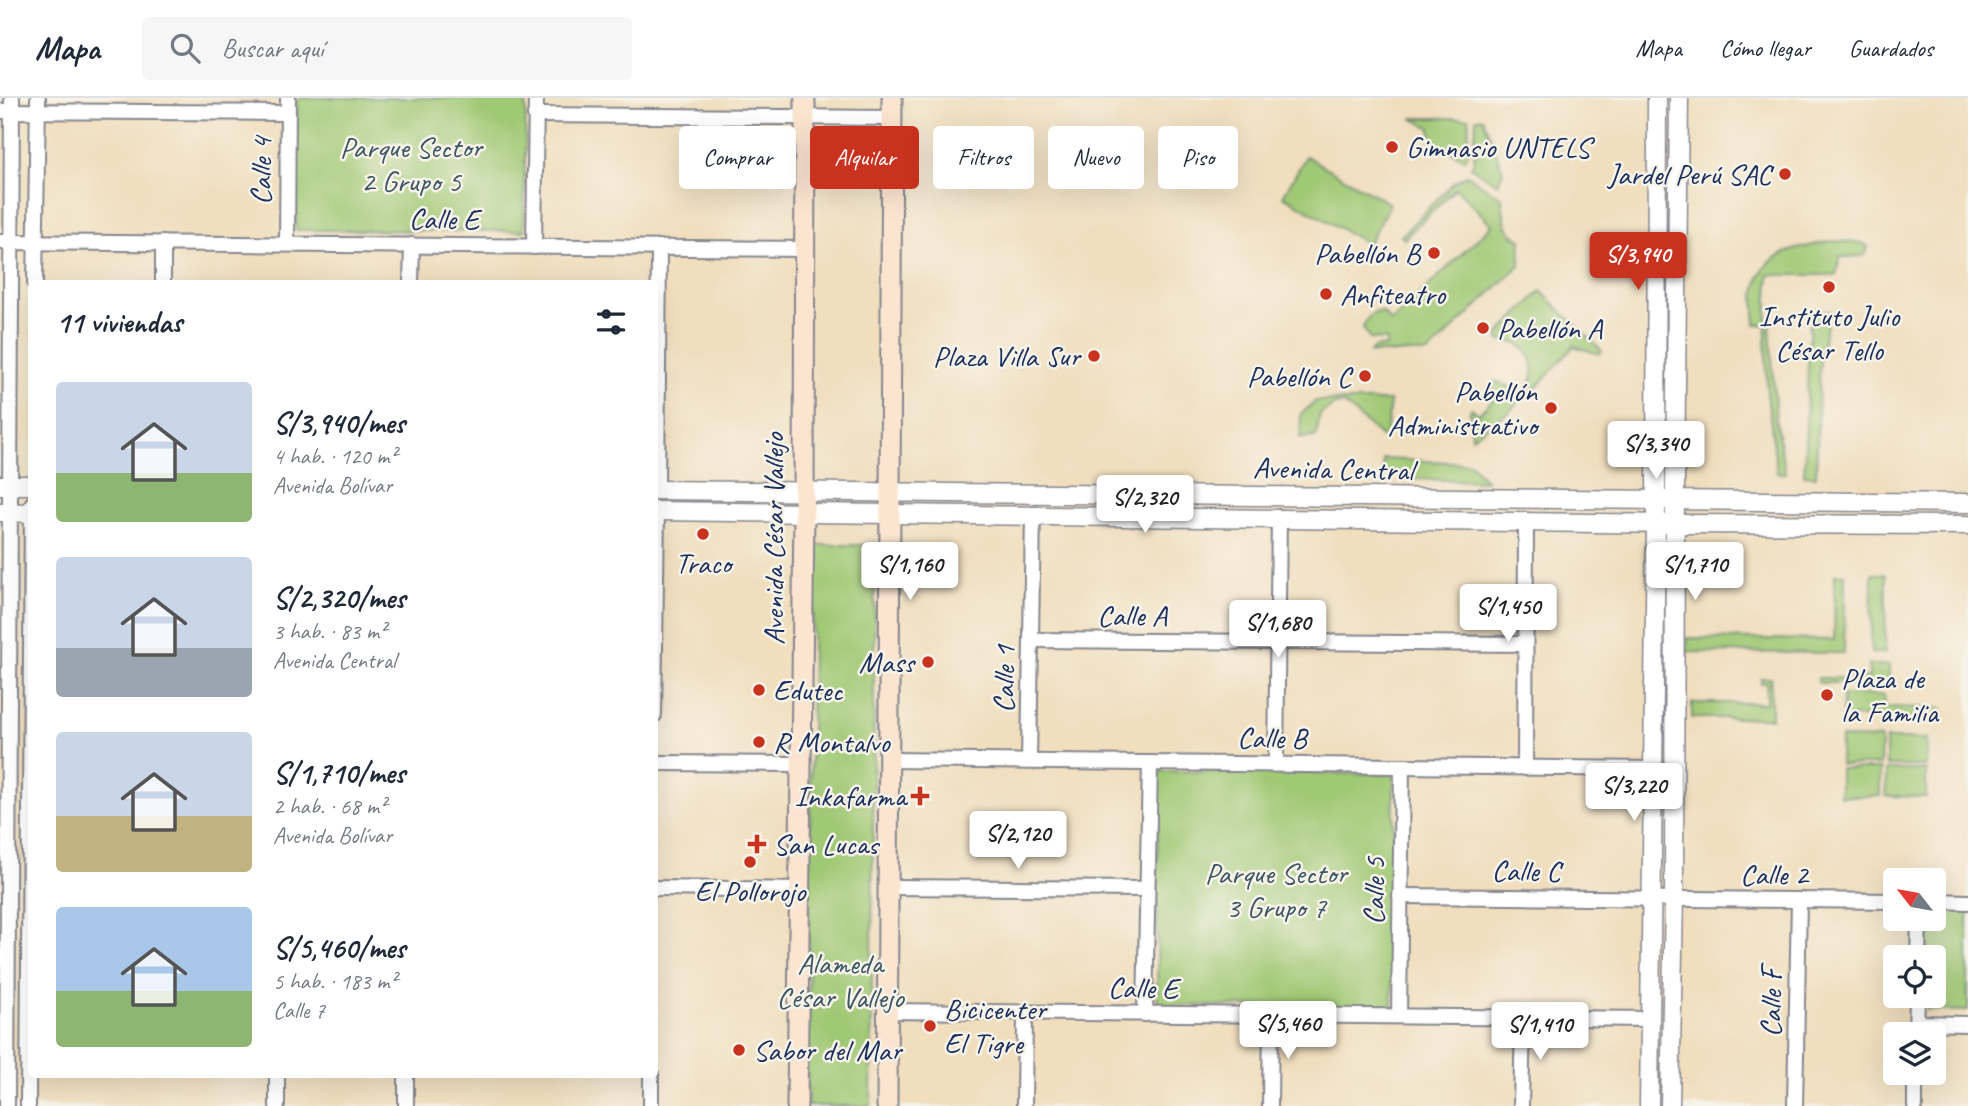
<!DOCTYPE html>
<html lang="es">
<meta charset="utf-8">
<style>
:root{--surface:#fff;--page:#f6f6f7;--text:#1f2937;--muted:#747a83;--line:#e0e1e3;--accent:#c8321e}
body{margin:0;font-family:Caveat,sans-serif;background:var(--page);color:var(--text);height:100vh;display:flex;flex-direction:column;font-size:26px;white-space:nowrap}
*{box-sizing:border-box;margin:0}
p{font-size:23px;color:var(--muted)}
.icon{flex:none;width:38px;height:38px;fill:none;stroke:currentColor;stroke-width:2;stroke-linecap:round;stroke-linejoin:round}
.map{position:relative;flex:1;overflow:hidden}
.drawer{position:absolute;left:28px;top:182px;width:630px;height:798px;display:flex;flex-direction:column;background:var(--surface);border-radius:7px;box-shadow:0 7px 28px #0002}
.drawer>*{flex:none}
.top-card{position:absolute;left:679px;top:28px;width:665px;height:63px;display:flex;gap:14px}
.needle{width:46px;rotate:301deg}
.controls{position:absolute;left:1883px;top:770px;display:grid;gap:14px}
.controls a{display:grid;place-items:center;width:63px;height:63px;border-radius:7px;background:var(--surface);box-shadow:0 7px 28px #0002;font-size:35px}
.price{position:absolute;translate:-50% -60px;padding:0 16px;border-radius:7px;background:#fff;color:#222;font-size:23px;line-height:46px;filter:drop-shadow(0 2px 4px #0008)}
.price::after{content:'';position:absolute;left:50%;top:42px;width:21px;height:16px;margin-left:-10px;background:inherit;clip-path:polygon(0 0,100% 0,50% 100%)}
.price.on{background:var(--accent);color:#fff}
ul{padding:0;list-style:none}
li{display:flex;align-items:center;gap:21px;height:175px;padding:0 28px}
li span{display:grid;place-items:center;flex:none;width:196px;height:140px;border-radius:7px;color:#555}
li>.icon{margin-inline-start:auto}
span .icon{width:84px;height:84px;fill:#fffc;stroke-width:1}
li b{font-size:30px}
h2{display:flex;justify-content:space-between;align-items:center;height:84px;padding:0 28px;font-size:30px}
.tag{padding:0 24px;border-radius:7px;background:var(--surface);box-shadow:0 7px 28px #0002;font-size:24px;line-height:63px}
.tag.on{background:var(--accent);color:#fff}
header{display:flex;align-items:center;gap:42px;box-sizing:border-box;height:98px;padding:0 35px;background:var(--surface);border-bottom:2px solid var(--line)}
header strong{font-size:33px}
nav{display:flex;gap:38px;margin-inline-start:auto;font-size:24px}
.search{width:490px;height:63px;background:var(--page);display:flex;align-items:center;gap:18px;box-sizing:border-box;padding:0 24px;border-radius:7px;color:var(--muted);font-size:26px}
.map>svg:first-child{display:block}
</style>
<header>
<strong>Mapa</strong>
<div class="search"><svg class="icon" aria-label="search" viewBox="0 0 24 24"><circle cx="10" cy="10" r="6"/><path d="M15 15l6 6"/></svg>Buscar aquí</div>
<nav><a>Mapa</a><a>Cómo llegar</a><a>Guardados</a></nav>
</header>
<div class="map">
<svg width="1968" height="1008" viewBox="0 0 1968 1008">
<rect width="100%" height="100%" fill="#f7f3e8"/>
<filter id="ink" filterUnits="userSpaceOnUse"><feTurbulence type="fractalNoise" baseFrequency=".0143" numOctaves="2"/><feDisplacementMap in="SourceGraphic" scale="14" xChannelSelector="R" yChannelSelector="G"/><feConvolveMatrix kernelMatrix="1 2 1 2 8 2 1 2 1" color-interpolation-filters="sRGB"/></filter>
<filter id="wash" filterUnits="userSpaceOnUse"><feTurbulence type="fractalNoise" baseFrequency=".00686" numOctaves="4" result="noise"/><feDisplacementMap in="SourceGraphic" scale="28" xChannelSelector="R" yChannelSelector="G"/><feGaussianBlur stdDeviation="1.57" result="paint"/><feColorMatrix in="noise" values="0 0 0 0 0 0 0 0 0 0 0 0 0 0 0 0 0 1.4 0 .05"/><feComposite in="paint" operator="in"/></filter>
<g filter="url(#wash)">
<rect width="100%" height="100%" fill="#f0debd"/>
<g fill="#a0c975" stroke="#5e7c6a" stroke-width="2">
<polygon points="297,0 526,0 524,133 296,132"/>
<polygon points="1412,20 1469,20 1468,54 1465,61 1431,43 1431,30"/>
<polygon points="1476,20 1483,20 1503,73 1498,86 1471,69 1474,63"/>
<polygon points="1306,58 1390,106 1368,146 1283,98"/>
<path d="M1467 77 1502 100C1504 116 1503 135 1521 141L1520 167 1428 255H1370L1374 250 1386 248 1387 242 1370 241 1363 230C1366 221 1372 213 1382 214L1391 224 1492 127 1456 90 1404 141 1401 138 1454 84Z"/>
<path d="M1832 143 1862 145 1868 148 1866 156 1863 158 1840 159 1836 177H1769L1767 226H1770L1776 325 1785 375H1777L1767 295 1766 227 1756 226C1748 160 1777 154 1832 143Z"/>
<path d="M1541 193 1602 253 1598 256 1574 248 1534 292 1530 286C1541 265 1524 240 1500 243L1498 237Z"/>
<polygon points="1810,211 1830,213 1820,258 1816,378 1804,377"/>
<polygon points="1495,284 1511,289 1518,304 1510,313 1472,339 1470,313 1472,310 1478,316 1498,297 1490,288"/>
<polygon points="1316,303 1390,303 1386,340 1383,340 1344,306 1335,307 1320,316 1316,339 1300,340 1301,316"/>
<polygon points="1383,361 1471,365 1486,383 1411,381 1394,373 1383,373"/>
<polygon points="813,447 875,447 871,1008 807,1008"/>
<polygon points="1835,476 1845,476 1844,555 1687,554 1687,540 1834,542"/>
<polygon points="1872,476 1886,476 1885,555 1871,555"/>
<polygon points="1869,567 1889,567 1889,585 1818,585 1818,580 1869,580"/>
<polygon points="1761,580 1771,580 1771,620 1692,620 1692,605 1766,605 1767,585 1761,585"/>
<polygon points="1843,597 1884,597 1885,609 1942,610 1942,620 1842,619"/>
<polygon points="1841,640 1881,641 1880,667 1840,667"/>
<polygon points="1886,641 1927,641 1926,668 1886,668"/>
<rect x="1840" y="671" width="40" height="27"/>
<polygon points="1886,672 1926,672 1926,699 1886,698"/>
<polygon points="1158,673 1394,676 1392,911 1157,907"/>
<polygon points="1934,810 1968,811 1968,913 1926,912 1926,898 1934,898 1934,859 1927,859 1928,821 1934,821"/>
</g>
</g>
<g filter="url(#ink)">
<g fill="none" stroke-linecap="round" stroke-linejoin="round">
<g stroke="#86868e" stroke-width="18">
<g id="minor">
<polyline points="0,13 288,15"/>
<polyline points="535,17 892,20"/>
<polyline points="0,144 803,151"/>
<polyline points="163,145 163,186"/>
<polyline points="287,146 288,0"/>
<polyline points="534,149 536,0"/>
<polyline points="35,186 38,0"/>
<polyline points="411,186 412,147"/>
<polyline points="657,392 659,149"/>
<polyline points="1031,542 1525,546"/>
<polyline points="654,617 657,413"/>
<polyline points="889,662 1653,671"/>
<polyline points="1029,663 1033,416"/>
<polyline points="654,665 801,666"/>
<polyline points="1276,666 1279,419"/>
<polyline points="1525,670 1526,422"/>
<polyline points="888,789 1147,791"/>
<polyline points="654,790 800,792"/>
<polyline points="1400,798 1895,803"/>
<polyline points="1934,803 1968,804"/>
<polyline points="1918,859 1919,821"/>
<polyline points="887,913 1650,921"/>
<polyline points="1145,916 1150,665"/>
<polyline points="1399,918 1402,668"/>
<polyline points="1916,925 1968,926"/>
<polyline points="1916,936 1917,898"/>
<polyline points="7,1008 12,0"/>
<polyline points="28,1008 32,406"/>
<polyline points="277,1008 277,976"/>
<polyline points="406,1008 406,976"/>
<polyline points="651,1008 651,976"/>
<polyline points="1024,1008 1025,915"/>
<polyline points="1270,1008 1271,917"/>
<polyline points="1521,1008 1523,920"/>
<polyline points="1795,1008 1799,802"/>
<polyline points="1915,1008 1915,975"/>
</g>
</g>
<g stroke="#86868e" stroke-width="21">
<g id="tertiary">
<polyline points="0,387 32,387"/>
<polyline points="654,392 1968,405"/>
<polyline points="654,413 1676,426 1968,427"/>
<polyline points="0,414 32,415"/>
<polyline points="1649,1008 1656,425 1657,0"/>
<polyline points="1670,1008 1674,801 1675,387 1679,0"/>
</g>
</g>
<g stroke="#86868e" stroke-width="23">
<g id="secondary">
<polyline points="797,1008 804,414 805,0"/>
<polyline points="887,1008 892,0"/>
</g>
</g>
<use href="#minor" stroke="#fff" stroke-width="14"/>
<use href="#tertiary" stroke="#fff" stroke-width="18"/>
<use href="#secondary" stroke="#fce5d0" stroke-width="19"/>
</g>
</g>
<g fill="#c8321e" stroke="#f7f3e8" stroke-width="2.5">
<circle cx="1392" cy="49" r="7"/>
<circle cx="1785" cy="76" r="7"/>
<circle cx="1434" cy="155" r="7"/>
<circle cx="1829" cy="189" r="7"/>
<circle cx="1326" cy="196" r="7"/>
<circle cx="1483" cy="230" r="7"/>
<circle cx="1094" cy="258" r="7"/>
<circle cx="1365" cy="278" r="7"/>
<circle cx="1551" cy="310" r="7"/>
<circle cx="703" cy="436" r="7"/>
<circle cx="928" cy="564" r="7"/>
<circle cx="759" cy="592" r="7"/>
<circle cx="1827" cy="597" r="7"/>
<circle cx="759" cy="644" r="7"/>
<path d="M916.5 687.5h7v7h7v7h-7v7h-7v-7h-7v-7h7z"/>
<path d="M753.5 735.5h7v7h7v7h-7v7h-7v-7h-7v-7h7z"/>
<circle cx="750" cy="764" r="7"/>
<circle cx="930" cy="928" r="7"/>
<circle cx="739" cy="952" r="7"/>
</g>
<g text-anchor="middle" dominant-baseline="central" stroke-width="5" stroke-linejoin="round" paint-order="stroke">
<g font-size="30" fill="#3c5664" stroke="#f7f3e8">
<text x="411" y="49">Parque Sector<tspan x="411" dy="34">2 Grupo 5</tspan></text>
<text x="1276" y="775">Parque Sector<tspan x="1276" dy="34">3 Grupo 7</tspan></text>
<text x="840" y="865">Alameda<tspan x="840" dy="34">César Vallejo</tspan></text>
</g>
<g font-size="30" fill="#1b2f5e" stroke="#f7f3e8" text-anchor="start">
<text x="1406" y="49">Gimnasio UNTELS</text>
<text x="1771" y="76" text-anchor="end">Jardel Perú SAC</text>
<text x="1420" y="155" text-anchor="end">Pabellón B</text>
<text x="1340" y="196">Anfiteatro</text>
<text x="1829" y="218" text-anchor="middle">Instituto Julio<tspan x="1829" dy="34">César Tello</tspan></text>
<text x="1497" y="230">Pabellón A</text>
<text x="1080" y="258" text-anchor="end">Plaza Villa Sur</text>
<text x="1351" y="278" text-anchor="end">Pabellón C</text>
<text x="1537" y="293" text-anchor="end">Pabellón<tspan x="1537" dy="34">Administrativo</tspan></text>
<text x="703" y="465" text-anchor="middle">Traco</text>
<text x="914" y="564" text-anchor="end">Mass</text>
<text x="1841" y="580">Plaza de<tspan x="1841" dy="34">la Familia</tspan></text>
<text x="773" y="592">Edutec</text>
<text x="773" y="644">R Montalvo</text>
<text x="906" y="698" text-anchor="end">Inkafarma</text>
<text x="773" y="746">San Lucas</text>
<text x="750" y="793" text-anchor="middle">El Pollorojo</text>
<text x="944" y="911">Bicicenter<tspan x="944" dy="34">El Tigre</tspan></text>
<text x="753" y="952">Sabor del Mar</text>
</g>
<g font-size="30" fill="#1b2f5e" stroke="#f7f3e8">
<text transform="translate(261 73) rotate(-89)">Calle 4</text>
<text transform="translate(444 121) rotate(1)">Calle E</text>
<text transform="translate(1333 371) rotate(1)">Avenida Central</text>
<text transform="translate(773 441) rotate(-90)">Avenida César Vallejo</text>
<text x="1132" y="517">Calle A</text>
<text transform="translate(1004 581) rotate(-89)">Calle 1</text>
<text transform="translate(1272 640) rotate(1)">Calle B</text>
<text transform="translate(1526 773) rotate(1)">Calle C</text>
<text x="1774" y="776">Calle 2</text>
<text transform="translate(1374 793) rotate(-89)">Calle 5</text>
<text transform="translate(1143 890) rotate(1)">Calle E</text>
<text transform="translate(1771 905) rotate(-89)">Calle F</text>
</g>
</g>
</svg>
<div class="controls">
<a><svg class="needle" viewBox="-14 -14 28 28"><path d="M0-13l5 13h-10z" fill="#e53935"/><path d="M0 13l5-13h-10z" fill="#747a83"/></svg></a>
<a><svg class="icon" aria-label="locate" viewBox="0 0 24 24"><circle cx="12" cy="12" r="6"/><path d="M12 2v4M12 18v4M2 12h4M18 12h4"/></svg></a>
<a><svg class="icon" aria-label="layers" viewBox="0 0 24 24"><path d="M12 4l9 5-9 5-9-5zM3 14l9 5 9-5"/></svg></a>
</div>
<b class="price on" style="left:1638px;top:194px">S/3,940</b>
<b class="price" style="left:1656px;top:383px">S/3,340</b>
<b class="price" style="left:1145px;top:437px">S/2,320</b>
<b class="price" style="left:910px;top:504px">S/1,160</b>
<b class="price" style="left:1695px;top:504px">S/1,710</b>
<b class="price" style="left:1508px;top:546px">S/1,450</b>
<b class="price" style="left:1278px;top:562px">S/1,680</b>
<b class="price" style="left:1634px;top:725px">S/3,220</b>
<b class="price" style="left:1018px;top:773px">S/2,120</b>
<b class="price" style="left:1288px;top:963px">S/5,460</b>
<b class="price" style="left:1540px;top:964px">S/1,410</b>
<div class="top-card">
<a class="tag">Comprar</a>
<a class="tag on">Alquilar</a>
<a class="tag">Filtros</a>
<a class="tag">Nuevo</a>
<a class="tag">Piso</a>
</div>
<section class="drawer">
<h2>11 viviendas<svg class="icon" aria-label="filters" viewBox="0 0 24 24"><path d="M4 7h16M4 17h16"/><circle cx="9" cy="7" r="2"/><circle cx="15" cy="17" r="2"/></svg></h2>
<ul>
<li><span style="background:linear-gradient(#c9d6e8 65%,#8fb573 0)"><svg class="icon" aria-label="home" viewBox="0 0 24 24"><path d="M3 11l9-7 9 7M6 9v11h12V9"/></svg></span><div><b>S/3,940/mes</b><p>4 hab. · 120 m²</p><p>Avenida Bolívar</p></div></li>
<li><span style="background:linear-gradient(#c9d6e8 65%,#9aa5b1 0)"><svg class="icon" aria-label="home" viewBox="0 0 24 24"><path d="M3 11l9-7 9 7M6 9v11h12V9"/></svg></span><div><b>S/2,320/mes</b><p>3 hab. · 83 m²</p><p>Avenida Central</p></div></li>
<li><span style="background:linear-gradient(#c9d6e8 60%,#c2b280 0)"><svg class="icon" aria-label="home" viewBox="0 0 24 24"><path d="M3 11l9-7 9 7M6 9v11h12V9"/></svg></span><div><b>S/1,710/mes</b><p>2 hab. · 68 m²</p><p>Avenida Bolívar</p></div></li>
<li><span style="background:linear-gradient(#a9c7e8 60%,#8fb573 0)"><svg class="icon" aria-label="home" viewBox="0 0 24 24"><path d="M3 11l9-7 9 7M6 9v11h12V9"/></svg></span><div><b>S/5,460/mes</b><p>5 hab. · 183 m²</p><p>Calle 7</p></div></li>
</ul>
</section>
</div>
